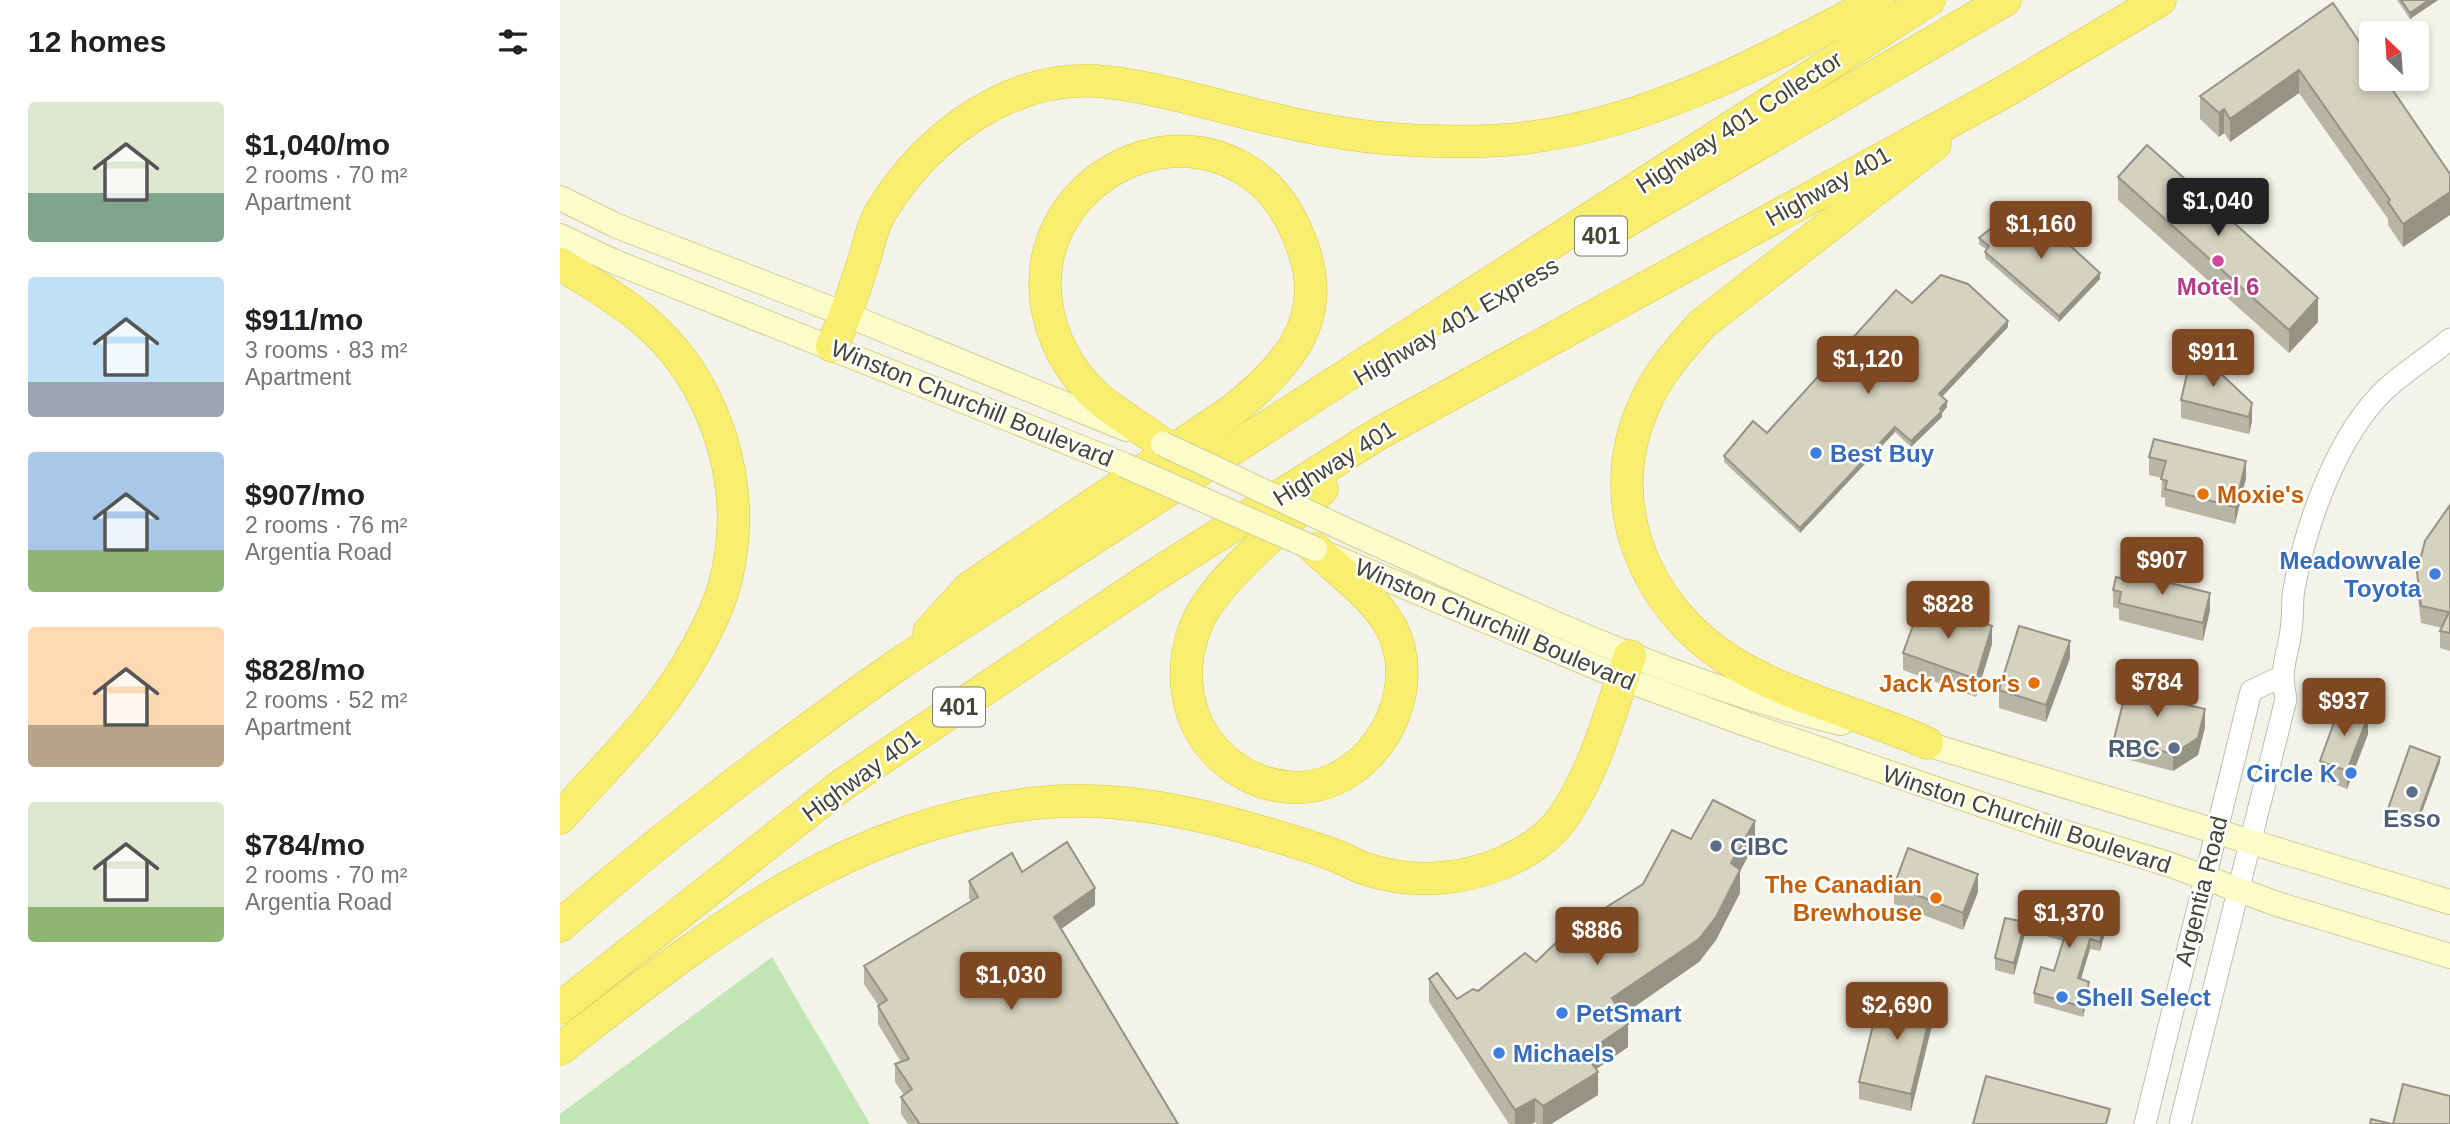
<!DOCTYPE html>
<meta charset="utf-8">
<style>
:root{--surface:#fff;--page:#f6f6f6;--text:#202124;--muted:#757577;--accent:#7e4823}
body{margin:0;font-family:Helvetica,sans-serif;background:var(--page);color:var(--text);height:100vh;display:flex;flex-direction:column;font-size:26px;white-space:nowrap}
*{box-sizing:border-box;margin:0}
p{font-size:23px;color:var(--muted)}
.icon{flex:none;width:38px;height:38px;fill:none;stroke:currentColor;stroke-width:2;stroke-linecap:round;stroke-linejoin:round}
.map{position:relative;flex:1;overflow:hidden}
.sheet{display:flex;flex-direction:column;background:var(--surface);width:560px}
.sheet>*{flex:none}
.needle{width:46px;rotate:335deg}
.buttons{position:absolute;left:1799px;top:21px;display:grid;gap:14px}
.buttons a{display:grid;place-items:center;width:70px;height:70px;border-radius:7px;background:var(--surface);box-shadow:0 4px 10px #0003;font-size:35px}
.price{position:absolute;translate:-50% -60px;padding:0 16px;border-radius:7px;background:var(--accent);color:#fff;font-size:23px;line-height:46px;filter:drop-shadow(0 2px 4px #0008)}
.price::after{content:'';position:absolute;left:50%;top:42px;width:21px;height:16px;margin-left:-10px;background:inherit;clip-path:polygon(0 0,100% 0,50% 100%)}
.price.on{background:#222;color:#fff}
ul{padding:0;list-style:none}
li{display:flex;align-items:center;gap:21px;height:175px;padding:0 28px}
li span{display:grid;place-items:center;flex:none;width:196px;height:140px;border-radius:7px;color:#555}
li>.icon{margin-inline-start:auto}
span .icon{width:84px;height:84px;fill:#fffc;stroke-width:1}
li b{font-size:30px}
h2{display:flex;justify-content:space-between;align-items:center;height:84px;padding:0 28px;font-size:30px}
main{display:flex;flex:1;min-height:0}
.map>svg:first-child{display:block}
</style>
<main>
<section class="sheet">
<h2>12 homes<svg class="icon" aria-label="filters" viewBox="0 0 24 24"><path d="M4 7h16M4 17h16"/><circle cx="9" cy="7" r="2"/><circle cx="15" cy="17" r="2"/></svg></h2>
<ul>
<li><span style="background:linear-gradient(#dfe7d0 65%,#7fa58c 0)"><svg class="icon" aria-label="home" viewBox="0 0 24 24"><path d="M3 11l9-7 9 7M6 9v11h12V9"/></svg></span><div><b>$1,040/mo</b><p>2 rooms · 70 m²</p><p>Apartment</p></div></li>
<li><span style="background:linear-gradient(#bfe0f5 75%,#9aa5b1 0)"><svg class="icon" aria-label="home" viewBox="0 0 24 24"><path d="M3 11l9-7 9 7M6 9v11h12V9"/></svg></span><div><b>$911/mo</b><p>3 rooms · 83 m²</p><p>Apartment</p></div></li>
<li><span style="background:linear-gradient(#a9c7e8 70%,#8fb573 0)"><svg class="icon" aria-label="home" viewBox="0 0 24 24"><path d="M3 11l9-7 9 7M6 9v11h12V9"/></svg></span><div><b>$907/mo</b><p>2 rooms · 76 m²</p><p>Argentia Road</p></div></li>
<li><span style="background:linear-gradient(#ffd9b3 70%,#b9a48a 0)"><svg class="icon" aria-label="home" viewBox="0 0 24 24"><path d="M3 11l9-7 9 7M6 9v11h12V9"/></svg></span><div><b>$828/mo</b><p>2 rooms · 52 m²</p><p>Apartment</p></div></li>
<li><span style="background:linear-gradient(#dfe7d0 75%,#8fb573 0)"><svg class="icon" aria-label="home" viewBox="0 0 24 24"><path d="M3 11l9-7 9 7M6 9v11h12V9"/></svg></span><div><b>$784/mo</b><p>2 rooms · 70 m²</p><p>Argentia Road</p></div></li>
</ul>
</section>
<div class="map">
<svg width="1890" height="1124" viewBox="0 0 1890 1124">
<rect width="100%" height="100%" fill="#f4f3e9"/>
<polygon fill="#c2e6b3" points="212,957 310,1124 0,1124 0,1114"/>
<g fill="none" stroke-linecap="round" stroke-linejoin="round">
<g stroke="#bfbdac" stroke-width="23">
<g id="tertiary">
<polyline points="1585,1124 1691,691 1720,677"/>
<path d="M1620 1124 1726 699C1718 665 1730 653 1732 621 1733 610 1732 599 1734 589 1746 524 1777 434 1827 388 1847 370 1870 356 1890 339"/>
</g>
</g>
<g stroke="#cfcf98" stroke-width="26">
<g id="secondary">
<polyline points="0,198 57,226 287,315 566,429"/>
<polyline points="0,236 55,262 564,465"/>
<path d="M790 532C950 603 1109 682 1281 723"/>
<polyline points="772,556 1062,678 1183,723 1493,829 1608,864 1717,904 1890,956"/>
<polyline points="1350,739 1890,902"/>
</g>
</g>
<g stroke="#d8c73f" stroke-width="33">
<g id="motorway">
<polyline points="1043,235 1445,0"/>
<path d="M0 264C27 280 55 297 80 317 155 378 188 482 167 575 160 607 143 639 126 667 93 722 42 770 0 818"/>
<path d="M272 346C285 318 295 289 304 260 309 245 312 227 320 213 367 136 452 71 547 82 606 89 663 108 721 121 771 133 822 140 873 141 905 142 940 142 972 137 1095 121 1211 57 1319 0"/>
<path d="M755 549C781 573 816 598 832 629 859 683 828 756 773 780 719 803 654 770 634 717 622 684 624 647 641 615 664 573 726 524 762 489"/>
<path d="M369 632 409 588 673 410C723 370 767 324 745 254 735 222 718 191 689 172 602 114 483 185 485 286 486 323 501 360 527 387 547 409 579 426 603 444"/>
<path d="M1367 743C1303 714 1232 699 1172 662 1083 607 1039 499 1086 401 1099 372 1121 348 1142 324L1375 144"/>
<path d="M0 926C108 831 223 746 340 663L1369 0"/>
<polyline points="0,1008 282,785 592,577 818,434 1444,92 1600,0"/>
<path d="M0 1049C149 934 283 824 477 803 543 796 609 807 673 824 706 833 739 842 771 854 783 858 794 865 806 869 851 884 901 881 944 862 967 852 990 837 1004 816 1036 769 1051 709 1070 656"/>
</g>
</g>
<use href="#tertiary" stroke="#fff" stroke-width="21"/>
<use href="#secondary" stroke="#fcfcca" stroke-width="24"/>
<use href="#motorway" stroke="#f8ee70" stroke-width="32"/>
<g stroke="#cfcf98" stroke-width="26" stroke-linecap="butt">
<g id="secondary-bridge">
<polyline points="603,444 790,532"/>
<polyline points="564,465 755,549"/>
</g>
</g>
<use href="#secondary-bridge" stroke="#fcfcca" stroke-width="24"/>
</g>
<g fill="#b7b5a4">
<polygon points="1837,0 1878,0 1850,19"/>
<polygon points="1773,3 1890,174 1843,247 1828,225 1828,219 1739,93 1670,142 1664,133 1659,137 1640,119 1640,96"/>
<polygon points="1558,177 1758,322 1729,353 1558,200"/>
<polygon points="1442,234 1540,279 1499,322 1425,258 1425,252 1427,250 1419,244 1419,238"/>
<polygon points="1352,303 1448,327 1382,397 1387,407 1382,413 1382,417 1351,447 1335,432 1240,533 1164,462 1164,456 1207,433"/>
<polygon points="1640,354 1692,421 1689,434 1621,418 1621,400"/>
<polygon points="1589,457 1686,478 1675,524 1605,506 1605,498 1601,497 1602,478 1589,475"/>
<polygon points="1890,505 1890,651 1880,648 1880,631 1882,628 1861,623 1857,590 1857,572"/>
<polygon points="1553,590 1650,610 1643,641 1559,620 1559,609 1553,607"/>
<polygon points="1432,644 1416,697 1343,670 1343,653"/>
<polygon points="1510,658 1486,722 1439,708 1439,690"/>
<polygon points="1592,689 1590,696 1645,727 1638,755 1613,771 1554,756 1554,739 1571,692"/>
<polygon points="1808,734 1787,789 1760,779 1760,761"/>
<polygon points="1880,762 1857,826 1828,815 1828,809"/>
<polygon points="1131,839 1195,844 1180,871 1180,893 1156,940 1139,962 1063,1015 1068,1047 1036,1069 1038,1095 991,1124 977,1124 975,1122 972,1124 949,1124 869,1002 869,979 897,999 918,991 976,962 1083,884"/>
<polygon points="462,872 535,905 501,929 618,1124 348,1124 341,1114 341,1097 344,1095 335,1082 335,1064 341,1062 318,1024 318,1006 319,1006 304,984 304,966 411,901 409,898 409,881"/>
<polygon points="1334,886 1418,892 1403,930 1334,904"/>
<polygon points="1479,924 1547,925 1540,951 1530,949 1521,979 1529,991 1523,1017 1474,1003 1474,993 1494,971 1503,941 1479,934"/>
<polygon points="1465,934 1454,975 1435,970 1435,958"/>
<polygon points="1354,1005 1376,1009 1351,1111 1299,1099 1299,1082"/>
</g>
<g fill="#959386">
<polygon points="1869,0 1878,0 1850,19 1850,13"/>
<polygon points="1739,70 1739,93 1670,142 1670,119"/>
<polygon points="1664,109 1664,133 1659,137 1659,113"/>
<polygon points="1890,192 1890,215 1843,247 1843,224"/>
<polygon points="1540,273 1540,279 1499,322 1499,316"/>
<polygon points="1758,298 1758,322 1729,353 1729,330"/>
<polygon points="1448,321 1448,327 1379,400 1379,394"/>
<polygon points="1387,401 1387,407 1382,413 1382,417 1351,447 1351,441"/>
<polygon points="1692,403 1692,421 1689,434 1689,417"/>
<polygon points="1335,427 1335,432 1240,533 1240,528"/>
<polygon points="1686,461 1686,478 1675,524 1675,507"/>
<polygon points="1650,593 1650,610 1643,641 1643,623"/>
<polygon points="1432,626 1432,644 1416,697 1416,679"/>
<polygon points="1510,641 1510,658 1486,722 1486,705"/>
<polygon points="1592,672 1592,689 1586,713 1586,695"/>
<polygon points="1645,709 1645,727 1638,755 1613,771 1613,754"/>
<polygon points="1808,716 1808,734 1787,789 1787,771"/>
<polygon points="1880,757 1880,762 1857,826 1857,820"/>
<polygon points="1195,821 1195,844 1180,871 1180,893 1156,940 1139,962 1052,1022 1052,998 1171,863"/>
<polygon points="1418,874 1418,892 1403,930 1403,913"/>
<polygon points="535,888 535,905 494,934 494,917"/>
<polygon points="1547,915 1547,925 1540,951 1540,942"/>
<polygon points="1465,922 1465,934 1454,975 1454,963"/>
<polygon points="1530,939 1530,949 1518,988 1518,978"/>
<polygon points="1529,982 1529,991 1523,1017 1523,1007"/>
<polygon points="1376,991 1376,1009 1351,1111 1351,1094"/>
<polygon points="1068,1024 1068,1047 1025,1077 1025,1054"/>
<polygon points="1038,1072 1038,1095 991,1124 983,1124 983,1106"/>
<polygon points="975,1099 975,1122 972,1124 955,1124 955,1110"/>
</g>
<g fill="#d5d2bf" stroke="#959386" stroke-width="2">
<polygon points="1841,0 1869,0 1850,13"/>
<polygon points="1773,3 1811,59 1811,79 1825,79 1890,174 1890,192 1843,224 1828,202 1830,200 1739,70 1670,119 1664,109 1659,113 1640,96"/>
<polygon points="1587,145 1758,298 1729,330 1558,177"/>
<polygon points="1468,207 1540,273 1499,316 1425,252 1429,246 1419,238 1436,224 1442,234"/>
<polygon points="1381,275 1408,284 1448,321 1379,394 1387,401 1380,409 1382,411 1351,441 1335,427 1240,528 1164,456 1193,421 1207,433 1336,290 1352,303"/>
<polygon points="1632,352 1640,354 1692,403 1689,417 1621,400"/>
<polygon points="1594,439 1686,461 1675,507 1605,489 1607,481 1601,479 1606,461 1589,457"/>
<polygon points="1890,505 1890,633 1880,631 1889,612 1861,606 1857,572 1865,541"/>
<polygon points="1566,572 1650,593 1643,623 1559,603 1561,592 1553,590 1556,577 1564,579"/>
<polygon points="1361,604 1432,626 1416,679 1343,653"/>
<polygon points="1459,626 1510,641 1486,705 1439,690"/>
<polygon points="1577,669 1592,672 1586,695 1645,709 1638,738 1613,754 1554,739 1566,691 1571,692"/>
<polygon points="1780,706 1808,716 1787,771 1760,761"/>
<polygon points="1850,746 1880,757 1857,820 1828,809"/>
<polygon points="1153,800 1195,821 1171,863 1180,870 1156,917 1139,939 1052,998 1068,1024 1025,1054 1038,1072 983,1106 975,1099 955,1110 869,979 877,973 897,999 913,989 918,991 965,953 976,962 1007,932 1083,884 1112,830 1131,839"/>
<polygon points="507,842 535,888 494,917 618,1124 360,1124 341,1097 352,1089 335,1064 349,1059 318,1006 327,1000 304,966 418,897 409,881 452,853 462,872"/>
<polygon points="1348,848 1418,874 1403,913 1334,886"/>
<polygon points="1487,897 1547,915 1540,942 1530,939 1518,978 1529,982 1523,1007 1474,993 1481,967 1494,971 1506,932 1479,924"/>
<polygon points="1445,918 1465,922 1454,963 1435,958"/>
<polygon points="1358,987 1376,991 1351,1094 1299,1082 1320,997 1354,1005"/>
<polygon points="1426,1076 1550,1109 1546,1124 1413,1124"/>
<polygon points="1843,1084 1890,1096 1890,1124 1833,1124"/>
<polygon points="1811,1119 1832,1124 1810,1124"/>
</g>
<circle fill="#d1479c" stroke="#fff" stroke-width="2.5" cx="1658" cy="261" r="7"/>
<g fill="#3f7fe0" stroke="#fff" stroke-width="2.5">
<circle cx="1256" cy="453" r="7"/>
<circle cx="1875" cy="574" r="7"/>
<circle cx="1791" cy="773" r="7"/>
<circle cx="1502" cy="997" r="7"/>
<circle cx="1002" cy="1013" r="7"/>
<circle cx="939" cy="1053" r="7"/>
</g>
<g fill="#e8710a" stroke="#fff" stroke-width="2.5">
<circle cx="1643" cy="494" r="7"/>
<circle cx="1474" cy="683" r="7"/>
<circle cx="1376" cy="898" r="7"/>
</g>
<g fill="#5c6f8a" stroke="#fff" stroke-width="2.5">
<circle cx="1614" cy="748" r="7"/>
<circle cx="1852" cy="792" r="7"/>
<circle cx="1156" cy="846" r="7"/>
</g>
<g text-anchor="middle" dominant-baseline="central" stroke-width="5" stroke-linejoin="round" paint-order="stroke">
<g fill="#fff" stroke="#7e7d73" stroke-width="2">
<rect x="1015" y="216.5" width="52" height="39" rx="5"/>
<rect x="373" y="687.5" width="52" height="39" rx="5"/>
</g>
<g font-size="23" font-weight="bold" fill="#474537">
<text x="1041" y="236">401</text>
<text x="399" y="707">401</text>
</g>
<g font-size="24" fill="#474537" stroke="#fff">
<text transform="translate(1179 122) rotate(-33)">Highway 401 Collector</text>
<text transform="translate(1268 186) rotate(-29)">Highway 401</text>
<text transform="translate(896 321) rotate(-30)">Highway 401 Express</text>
<text transform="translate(412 403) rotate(22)">Winston Churchill Boulevard</text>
<text transform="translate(774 463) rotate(-32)">Highway 401</text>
<text transform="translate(935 624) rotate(23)">Winston Churchill Boulevard</text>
<text transform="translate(301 775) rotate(-36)">Highway 401</text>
<text transform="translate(1467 819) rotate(18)">Winston Churchill Boulevard</text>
<text transform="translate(1641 891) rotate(-76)">Argentia Road</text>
</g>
<g font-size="24" font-weight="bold" fill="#b23c85" stroke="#fff">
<text x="1658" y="286">Motel 6</text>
</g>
<g font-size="24" font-weight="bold" fill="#366cbe" stroke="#fff" text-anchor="start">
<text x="1270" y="453">Best Buy</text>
<text x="1861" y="560" text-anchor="end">Meadowvale<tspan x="1861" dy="28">Toyota</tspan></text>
<text x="1777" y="773" text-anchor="end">Circle K</text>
<text x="1516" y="997">Shell Select</text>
<text x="1016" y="1013">PetSmart</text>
<text x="953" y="1053">Michaels</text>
</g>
<g font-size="24" font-weight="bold" fill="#c56008" stroke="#fff" text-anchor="end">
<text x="1657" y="494" text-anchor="start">Moxie's</text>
<text x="1460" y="683">Jack Astor's</text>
<text x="1362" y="884">The Canadian<tspan x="1362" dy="28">Brewhouse</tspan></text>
</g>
<g font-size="24" font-weight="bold" fill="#4e5e75" stroke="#fff" text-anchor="end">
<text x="1600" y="748">RBC</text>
<text x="1852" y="818" text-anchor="middle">Esso</text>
<text x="1170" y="846" text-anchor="start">CIBC</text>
</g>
</g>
</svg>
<div class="buttons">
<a><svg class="needle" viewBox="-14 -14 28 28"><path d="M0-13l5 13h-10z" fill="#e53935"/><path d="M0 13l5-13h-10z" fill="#757577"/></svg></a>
</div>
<b class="price on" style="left:1658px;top:238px">$1,040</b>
<b class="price" style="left:1481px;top:261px">$1,160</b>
<b class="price" style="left:1653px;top:389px">$911</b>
<b class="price" style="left:1308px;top:396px">$1,120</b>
<b class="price" style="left:1602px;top:597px">$907</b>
<b class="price" style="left:1388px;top:641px">$828</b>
<b class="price" style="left:1597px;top:719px">$784</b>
<b class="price" style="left:1784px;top:738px">$937</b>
<b class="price" style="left:1509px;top:950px">$1,370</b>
<b class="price" style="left:1037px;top:967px">$886</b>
<b class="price" style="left:451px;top:1012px">$1,030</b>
<b class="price" style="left:1337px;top:1042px">$2,690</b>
</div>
</main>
